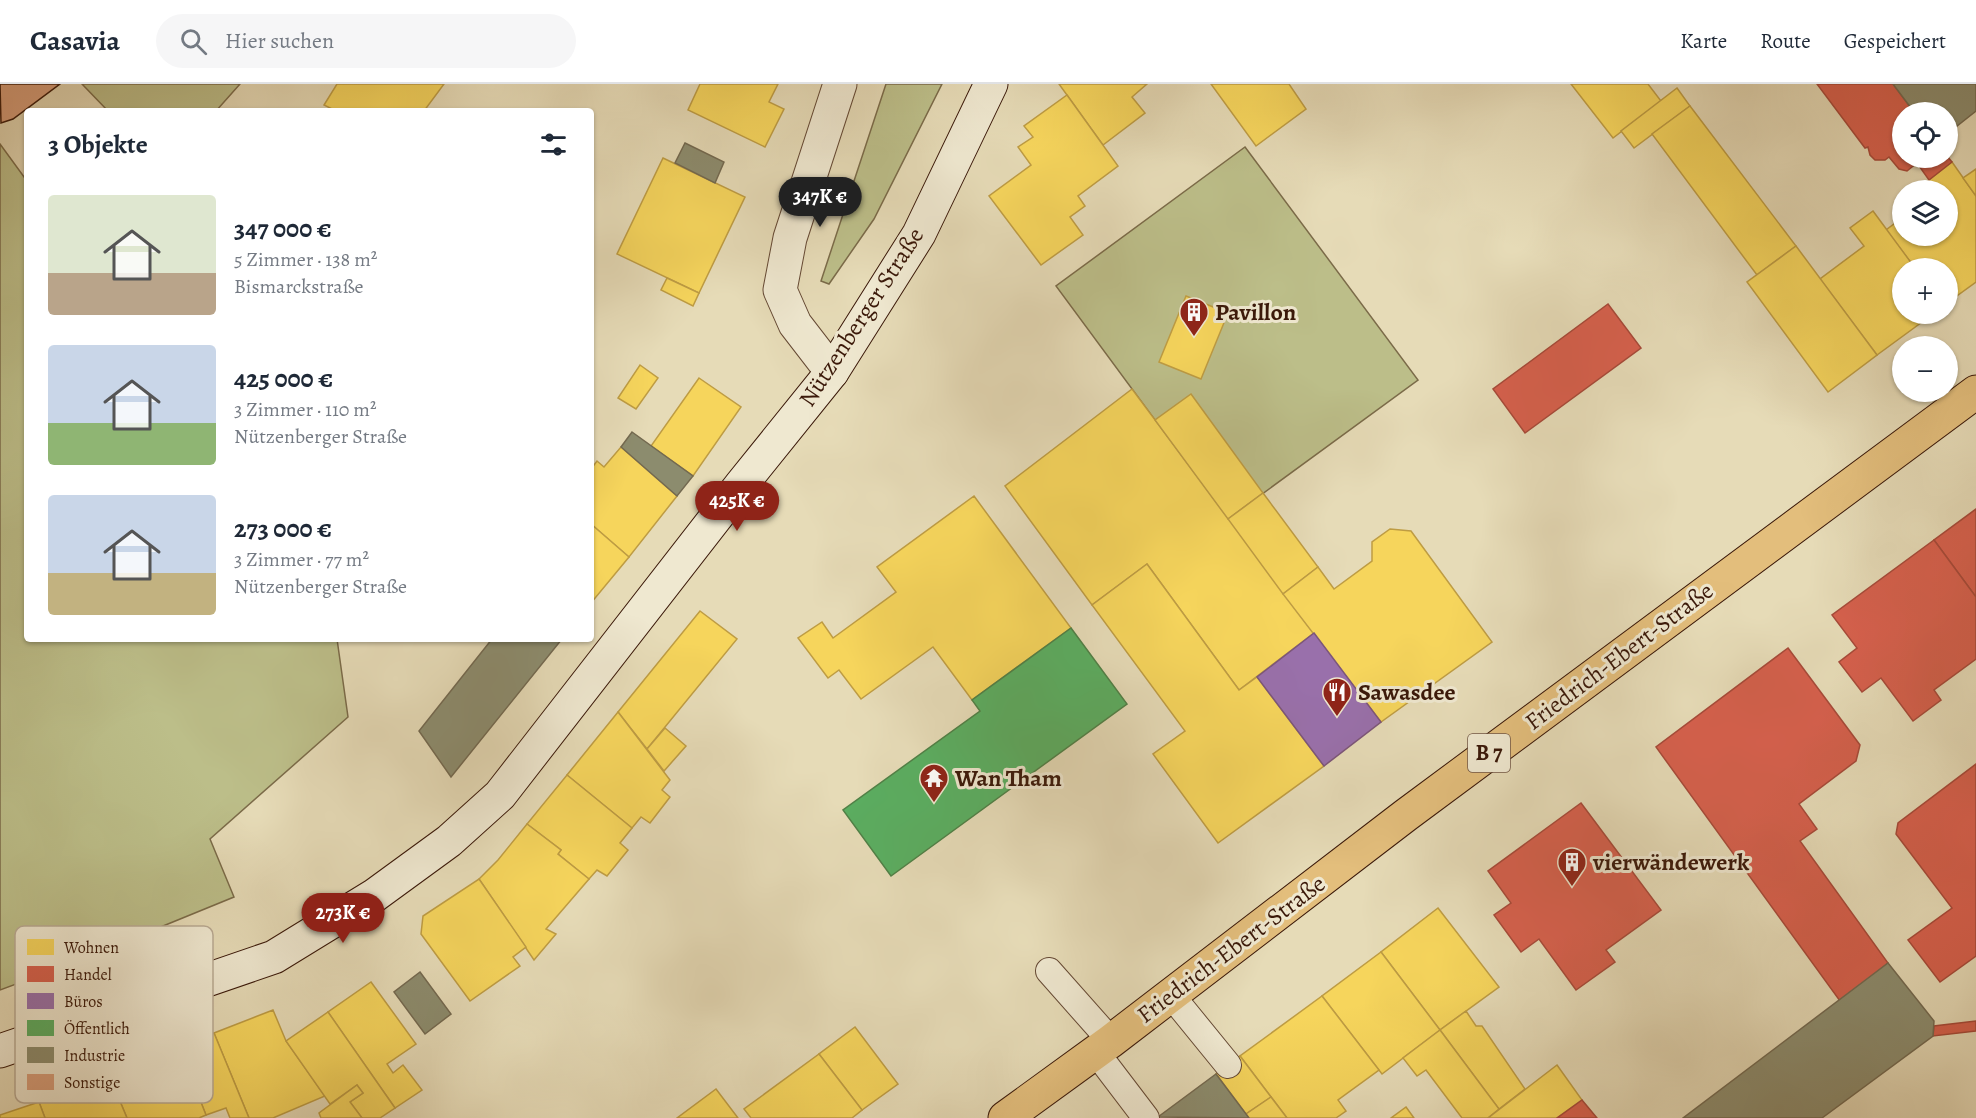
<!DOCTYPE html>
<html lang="de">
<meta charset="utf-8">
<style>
:root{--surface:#fff;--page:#f6f6f7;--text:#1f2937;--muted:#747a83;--line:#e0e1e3;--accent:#8f2418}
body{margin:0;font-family:Alegreya,serif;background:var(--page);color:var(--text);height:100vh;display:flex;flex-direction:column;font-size:22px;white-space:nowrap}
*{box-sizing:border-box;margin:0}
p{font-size:20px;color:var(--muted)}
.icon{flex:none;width:33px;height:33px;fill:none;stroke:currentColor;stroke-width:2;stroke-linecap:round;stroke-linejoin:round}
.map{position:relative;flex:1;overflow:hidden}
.drawer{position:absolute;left:24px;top:24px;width:570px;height:534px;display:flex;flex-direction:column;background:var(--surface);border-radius:6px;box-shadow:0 2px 4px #0004}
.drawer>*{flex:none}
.tools{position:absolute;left:1892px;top:18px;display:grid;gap:12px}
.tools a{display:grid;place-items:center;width:66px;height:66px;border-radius:50%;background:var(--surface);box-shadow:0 2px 4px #0004;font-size:30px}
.price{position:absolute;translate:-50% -51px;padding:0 14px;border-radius:21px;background:var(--accent);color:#fff;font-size:20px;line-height:39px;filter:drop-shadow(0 2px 3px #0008)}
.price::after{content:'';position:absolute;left:50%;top:36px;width:18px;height:14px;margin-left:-9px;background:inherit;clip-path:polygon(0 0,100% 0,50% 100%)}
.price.on{background:#222;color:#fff}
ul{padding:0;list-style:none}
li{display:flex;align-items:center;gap:18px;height:150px;padding:0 24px}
li span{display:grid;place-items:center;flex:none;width:168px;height:120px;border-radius:6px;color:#555}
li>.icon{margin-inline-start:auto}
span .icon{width:72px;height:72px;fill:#fffc;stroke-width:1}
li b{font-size:26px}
h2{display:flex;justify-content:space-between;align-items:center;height:72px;padding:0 24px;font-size:26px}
header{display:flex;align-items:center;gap:36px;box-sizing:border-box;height:84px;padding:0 30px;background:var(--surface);border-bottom:2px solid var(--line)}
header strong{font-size:28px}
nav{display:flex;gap:33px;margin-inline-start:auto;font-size:21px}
.search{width:420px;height:54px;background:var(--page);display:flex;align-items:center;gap:15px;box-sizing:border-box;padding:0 21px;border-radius:33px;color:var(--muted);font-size:22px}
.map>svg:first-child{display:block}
</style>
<header>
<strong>Casavia</strong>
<div class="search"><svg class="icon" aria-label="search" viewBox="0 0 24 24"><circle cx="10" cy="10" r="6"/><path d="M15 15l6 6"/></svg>Hier suchen</div>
<nav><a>Karte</a><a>Route</a><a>Gespeichert</a></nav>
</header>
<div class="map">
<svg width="1976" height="1034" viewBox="0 0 1976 1034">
<rect width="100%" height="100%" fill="#e6dbb7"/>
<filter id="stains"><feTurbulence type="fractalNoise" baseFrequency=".00333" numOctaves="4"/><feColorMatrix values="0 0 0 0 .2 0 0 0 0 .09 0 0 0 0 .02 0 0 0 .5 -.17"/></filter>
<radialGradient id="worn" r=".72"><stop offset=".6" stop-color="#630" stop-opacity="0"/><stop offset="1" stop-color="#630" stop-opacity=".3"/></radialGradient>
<g fill="#bcbe89" stroke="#7b6b49" stroke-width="1.5">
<polygon points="82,0 240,0 216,27 108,27"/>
<polygon points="886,0 942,0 874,135 829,200 821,197"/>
<polygon points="0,60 27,97 27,555 337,555 348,633 210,755 234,813 70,880 0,906"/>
<polygon points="1245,63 1418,296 1228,435 1056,202"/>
</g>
<g fill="#f6d55c" stroke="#be9c43" stroke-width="1.5">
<polygon points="337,0 444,0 424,27 336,27 324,21"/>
<polygon points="700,0 778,0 769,18 784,25 765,63 688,26"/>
<polygon points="1059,0 1147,0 1132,13 1145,29 1103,61"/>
<polygon points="1211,0 1289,0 1306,25 1256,62"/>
<polygon points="1571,0 1648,0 1661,17 1613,54"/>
<polygon points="1677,4 1690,22 1634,64 1621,47"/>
<polygon points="1067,11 1118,82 1078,112 1085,122 1070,133 1083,151 1041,181 989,112 1031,81 1018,63 1033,53 1024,42"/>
<polygon points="1690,22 1796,162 1757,191 1652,50"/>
<polygon points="663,74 745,113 699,209 617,170"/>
<polygon points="1952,78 1976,112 1976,198 1947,219 1947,184 1915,184 1886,146 1902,134 1902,152 1947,152 1947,106 1916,106"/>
<polygon points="1976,85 1976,112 1963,94"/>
<polygon points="1873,127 1915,184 1902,184 1902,230 1933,230 1877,271 1820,195 1864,162 1850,144"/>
<polygon points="1796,162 1877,271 1828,308 1747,198"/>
<polygon points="667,194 699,209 693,222 661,206"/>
<polygon points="1186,212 1228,229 1201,295 1159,278"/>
<polygon points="640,281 658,294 636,325 618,314"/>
<polygon points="699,294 741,323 693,392 651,362"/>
<polygon points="1132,305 1314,549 1239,606 1147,480 1092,521 1005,402"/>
<polygon points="1191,310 1263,409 1228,435 1155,336"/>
<polygon points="621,363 677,412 629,473 591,440 591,385 597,377 604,383"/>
<polygon points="1263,409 1318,483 1283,510 1228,435"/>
<polygon points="974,412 1071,544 972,616 933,563 861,615 839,586 828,594 798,554 822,538 833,554 896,508 877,483"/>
<polygon points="591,440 629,473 591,519"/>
<polygon points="1390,445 1411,447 1492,558 1381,638 1283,510 1318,483 1334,505 1372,477 1372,458"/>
<polygon points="1147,480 1239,606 1257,593 1324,682 1218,759 1153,670 1185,647 1092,521"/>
<polygon points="700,527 737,555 647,665 618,628"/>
<polygon points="618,628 670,696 662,706 670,713 650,739 641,733 632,744 567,691"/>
<polygon points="665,644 686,662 664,687 647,665"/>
<polygon points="567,691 632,744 620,759 628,766 607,792 597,786 589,795 558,770 561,766 527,740"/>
<polygon points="527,740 561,766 558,770 589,795 546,845 556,850 534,876 479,795 498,776"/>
<polygon points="479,795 526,863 513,873 520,882 470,917 421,850 423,832"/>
<polygon points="1438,824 1499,903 1440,946 1381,868"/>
<polygon points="1381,868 1440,946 1382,990 1322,912"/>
<polygon points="371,898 416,960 387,980 393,989 403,981 422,1006 395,1024 328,928"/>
<polygon points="1322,912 1379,986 1338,1016 1346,1027 1336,1034 1287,1034 1240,972"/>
<polygon points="273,926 286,957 325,1012 273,1034 249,1034 214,949"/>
<polygon points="1466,927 1476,942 1482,942 1525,1005 1499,1025 1440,946"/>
<polygon points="328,928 395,1024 380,1034 362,1034 350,1018 363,1009 357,1001 330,1020 286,957"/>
<polygon points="855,943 898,1000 862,1026 819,970"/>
<polygon points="1440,946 1499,1025 1488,1034 1462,1034 1426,986 1417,992 1403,974"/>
<polygon points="214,949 249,1034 230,1034 226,1024 206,1031 179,963"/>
<polygon points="179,963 206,1031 199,1034 127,1034 109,991"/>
<polygon points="819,970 862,1026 852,1034 751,1034 744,1025"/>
<polygon points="1240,972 1271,1013 1246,1030 1216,990"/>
<polygon points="1557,981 1582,1016 1557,1034 1488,1034"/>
<polygon points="109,991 127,1034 45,1034 39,1018"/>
<polygon points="357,1001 363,1009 350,1018 362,1034 321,1034 319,1029"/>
<polygon points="716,1005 738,1034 677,1034"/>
<polygon points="1271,1013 1287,1034 1249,1034 1246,1030"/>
<polygon points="39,1018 45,1034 0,1034 0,1031"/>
<polygon points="1406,1023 1414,1034 1391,1034"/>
</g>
<g fill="#d6604d" stroke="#a74a39" stroke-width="1.5">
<polygon points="1817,0 1893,0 1914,28 1902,28 1902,74 1947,74 1947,72 1952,78 1929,96 1917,79 1907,87 1899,85 1889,73 1885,76 1875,76 1870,71 1868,63 1865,64"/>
<polygon points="1608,220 1641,264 1525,349 1493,305"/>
<polygon points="1976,425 1976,513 1934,456"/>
<polygon points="1934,456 1976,513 1976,575 1934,606 1941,616 1913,637 1881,594 1862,608 1839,578 1857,564 1832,531"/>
<polygon points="1788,564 1860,661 1856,677 1799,720 1817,745 1800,757 1888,879 1840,917 1656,663"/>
<polygon points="1976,680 1976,872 1940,898 1908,856 1952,824 1896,750 1898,739"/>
<polygon points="1581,719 1661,826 1606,866 1615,878 1576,906 1539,855 1521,868 1494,831 1511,819 1488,787"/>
<polygon points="1976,937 1976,947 1933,952 1934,942"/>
<polygon points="1582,1016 1597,1034 1557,1034"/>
</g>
<polygon fill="#9970ab" stroke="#7c567a" stroke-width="1.5" points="1314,549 1381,638 1324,682 1257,593"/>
<polygon fill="#5aae61" stroke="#508147" stroke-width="1.5" points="1071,544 1127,620 891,792 843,726 980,627 972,616"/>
<g fill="#8c8c6e" stroke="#736950" stroke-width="1.5">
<polygon points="1893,0 1976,0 1976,27 1947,50 1947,28 1914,28"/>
<polygon points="685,59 724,78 715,99 675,79"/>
<polygon points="632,348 693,392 677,412 621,363"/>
<polygon points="492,555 562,555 451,693 419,647"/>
<polygon points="1888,879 1934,937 1933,952 1822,1034 1683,1034"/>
<polygon points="420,888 451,930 425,950 394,908"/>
<polygon points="1216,990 1249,1034 1158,1033"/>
</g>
<polygon fill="#d99f7c" stroke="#3a1809" stroke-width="1.5" points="0,0 60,0 13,35 1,39"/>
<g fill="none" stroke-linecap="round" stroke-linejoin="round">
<g stroke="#654934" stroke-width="28">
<g id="lane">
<polyline points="1049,887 1111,957"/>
<polyline points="1171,911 1228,981"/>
<polyline points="1095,967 1146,1034"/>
</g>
</g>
<g stroke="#654934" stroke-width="35">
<polyline id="street" points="832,288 795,240 780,206 790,154 840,0"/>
</g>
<g stroke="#3a1809" stroke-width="35">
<polyline id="secondary" points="0,967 274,873 375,811 449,757 500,711 741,401 832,288 919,150 991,0"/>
</g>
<g stroke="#3a1809" stroke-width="35">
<polyline id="primary" points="1005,1034 1111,957 1406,731 1976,308"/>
</g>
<use href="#lane" stroke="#efe8d0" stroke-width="26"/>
<use href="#street" stroke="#efe8d0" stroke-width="33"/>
<use href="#secondary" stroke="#efe8d0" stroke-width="33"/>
<use href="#primary" stroke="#e3be7c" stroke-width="33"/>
</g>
<defs>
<g id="building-pin" transform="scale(1.5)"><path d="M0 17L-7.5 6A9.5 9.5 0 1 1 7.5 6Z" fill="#8f2418" stroke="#efe8d0"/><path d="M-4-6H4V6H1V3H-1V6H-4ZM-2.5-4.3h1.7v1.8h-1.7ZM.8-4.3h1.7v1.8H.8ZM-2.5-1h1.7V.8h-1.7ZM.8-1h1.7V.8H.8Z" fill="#fff"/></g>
<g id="restaurant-pin" transform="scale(1.5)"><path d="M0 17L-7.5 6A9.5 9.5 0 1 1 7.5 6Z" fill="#8f2418" stroke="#efe8d0"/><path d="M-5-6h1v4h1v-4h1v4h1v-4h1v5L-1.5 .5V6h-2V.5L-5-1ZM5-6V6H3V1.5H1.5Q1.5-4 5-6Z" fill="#fff"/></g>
<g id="temple-pin" transform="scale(1.5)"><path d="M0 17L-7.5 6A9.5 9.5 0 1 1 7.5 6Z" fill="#8f2418" stroke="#efe8d0"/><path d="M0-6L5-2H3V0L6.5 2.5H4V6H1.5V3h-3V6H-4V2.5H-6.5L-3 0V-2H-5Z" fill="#fff"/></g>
</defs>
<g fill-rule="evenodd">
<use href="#building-pin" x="1194" y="228"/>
<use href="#restaurant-pin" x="1337" y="608"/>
<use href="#temple-pin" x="934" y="694"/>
<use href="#building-pin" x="1572" y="778"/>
</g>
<g text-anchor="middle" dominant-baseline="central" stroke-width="6" stroke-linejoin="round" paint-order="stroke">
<rect fill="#efe8d0" stroke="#705645" stroke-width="1.5" x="1468" y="650" width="42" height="38" rx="4.5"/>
<g font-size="22" font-weight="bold" fill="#3a1809">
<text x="1489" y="669">B 7</text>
</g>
<g font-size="24" font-weight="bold" fill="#3a1809" stroke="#efe8d0" text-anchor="start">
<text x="1215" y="228">Pavillon</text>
<text x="1358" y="608">Sawasdee</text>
<text x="955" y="694">Wan Tham</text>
<text x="1593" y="778">vierwändewerk</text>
</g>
<g font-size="24" fill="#3a1809" stroke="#efe8d0">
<text transform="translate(861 233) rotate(-57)">Nützenberger Straße</text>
<text transform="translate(1619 572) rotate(-37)">Friedrich-Ebert-Straße</text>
<text transform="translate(1231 865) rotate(-37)">Friedrich-Ebert-Straße</text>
</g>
</g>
<rect x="15" y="842" width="198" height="177" rx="9" fill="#efe8d0" stroke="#b9aa94" stroke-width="1.5"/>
<rect x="27" y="855" width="27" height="16" fill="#f6d55c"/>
<rect x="27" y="882" width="27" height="16" fill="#d6604d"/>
<rect x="27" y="909" width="27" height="16" fill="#9970ab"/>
<rect x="27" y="936" width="27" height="16" fill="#5aae61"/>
<rect x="27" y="963" width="27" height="16" fill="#8c8c6e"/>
<rect x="27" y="990" width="27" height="16" fill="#d99f7c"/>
<g font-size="16" fill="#3a1809">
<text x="64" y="869">Wohnen</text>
<text x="64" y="896">Handel</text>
<text x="64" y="923">Büros</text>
<text x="64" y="950">Öffentlich</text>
<text x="64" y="977">Industrie</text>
<text x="64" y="1004">Sonstige</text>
</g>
<rect width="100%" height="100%" filter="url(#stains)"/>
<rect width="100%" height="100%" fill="url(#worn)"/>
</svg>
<div class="tools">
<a><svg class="icon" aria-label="locate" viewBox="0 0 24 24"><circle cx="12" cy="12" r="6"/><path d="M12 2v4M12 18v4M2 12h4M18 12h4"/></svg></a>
<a><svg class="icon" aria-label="layers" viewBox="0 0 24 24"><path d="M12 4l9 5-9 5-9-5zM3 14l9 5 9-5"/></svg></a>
<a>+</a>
<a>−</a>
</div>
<b class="price on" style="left:820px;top:144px">347K €</b>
<b class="price" style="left:737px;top:448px">425K €</b>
<b class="price" style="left:343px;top:860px">273K €</b>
<section class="drawer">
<h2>3 Objekte<svg class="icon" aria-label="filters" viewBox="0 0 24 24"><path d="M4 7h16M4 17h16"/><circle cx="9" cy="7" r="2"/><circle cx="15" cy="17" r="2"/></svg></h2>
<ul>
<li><span style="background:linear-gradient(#dfe7d0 65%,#b9a48a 0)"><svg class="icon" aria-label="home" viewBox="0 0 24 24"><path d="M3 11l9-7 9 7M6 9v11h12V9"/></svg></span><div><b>347 000 €</b><p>5 Zimmer · 138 m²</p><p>Bismarckstraße</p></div></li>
<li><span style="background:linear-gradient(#c9d6e8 65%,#8fb573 0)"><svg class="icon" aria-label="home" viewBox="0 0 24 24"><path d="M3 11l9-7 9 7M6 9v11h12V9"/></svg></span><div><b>425 000 €</b><p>3 Zimmer · 110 m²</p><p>Nützenberger Straße</p></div></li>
<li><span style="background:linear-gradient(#c9d6e8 65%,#c2b280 0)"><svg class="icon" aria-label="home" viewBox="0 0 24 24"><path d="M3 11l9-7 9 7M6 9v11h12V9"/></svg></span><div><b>273 000 €</b><p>3 Zimmer · 77 m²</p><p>Nützenberger Straße</p></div></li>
</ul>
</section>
</div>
